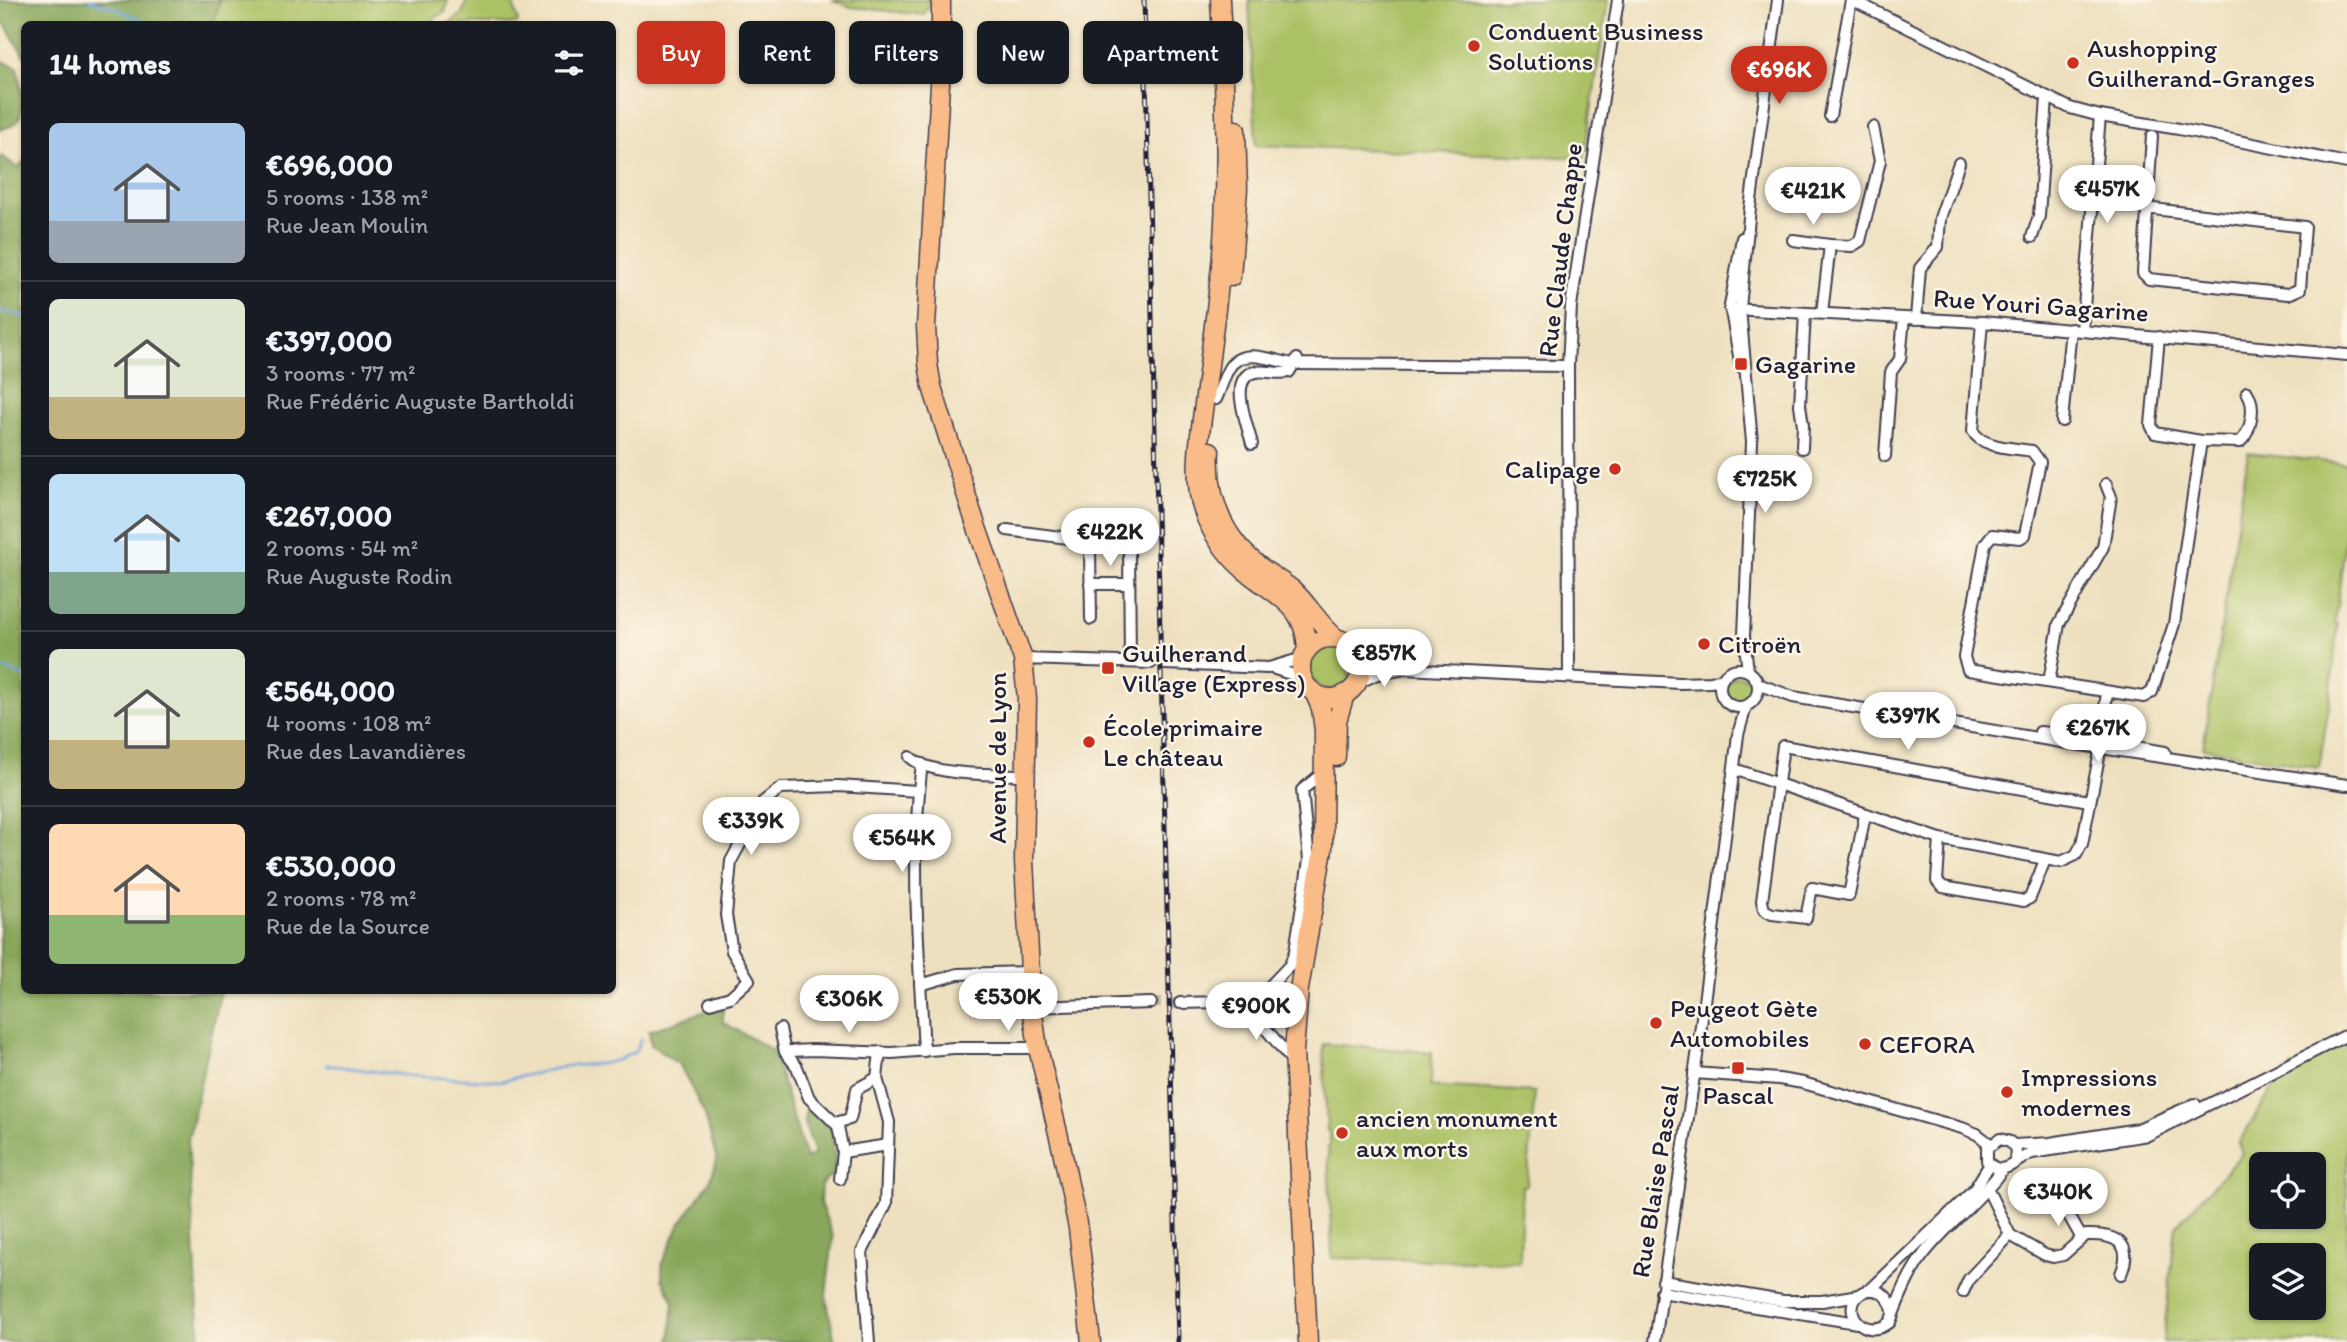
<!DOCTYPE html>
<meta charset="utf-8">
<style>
:root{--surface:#171b24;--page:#242831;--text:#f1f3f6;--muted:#9ea1a6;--line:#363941;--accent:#c8321e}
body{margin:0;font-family:Itim,sans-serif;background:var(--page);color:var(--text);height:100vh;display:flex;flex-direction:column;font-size:26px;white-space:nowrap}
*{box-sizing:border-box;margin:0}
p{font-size:23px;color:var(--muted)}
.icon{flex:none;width:38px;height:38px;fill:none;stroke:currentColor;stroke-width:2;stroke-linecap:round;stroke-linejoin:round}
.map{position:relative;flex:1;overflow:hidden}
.details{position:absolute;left:21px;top:21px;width:595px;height:973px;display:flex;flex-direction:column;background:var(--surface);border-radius:10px;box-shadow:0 2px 5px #0004}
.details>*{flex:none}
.top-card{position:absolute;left:637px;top:21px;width:665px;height:63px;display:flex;gap:14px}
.buttons{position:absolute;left:2249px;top:1152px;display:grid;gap:14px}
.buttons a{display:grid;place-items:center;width:77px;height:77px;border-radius:10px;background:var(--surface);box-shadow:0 2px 5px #0004;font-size:35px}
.price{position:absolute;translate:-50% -60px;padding:0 16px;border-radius:24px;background:#fff;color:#222;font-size:23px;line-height:46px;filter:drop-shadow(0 2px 4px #0008)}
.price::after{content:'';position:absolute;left:50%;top:42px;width:21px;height:16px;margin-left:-10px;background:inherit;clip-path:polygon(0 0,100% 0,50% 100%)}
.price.current{background:var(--accent);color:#fff}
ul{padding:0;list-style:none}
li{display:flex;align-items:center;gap:21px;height:175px;padding:0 28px}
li+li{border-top:2px solid var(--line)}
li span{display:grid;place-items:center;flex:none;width:196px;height:140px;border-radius:10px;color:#555}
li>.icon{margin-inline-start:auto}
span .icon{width:84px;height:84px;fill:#fffc;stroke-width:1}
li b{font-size:30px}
h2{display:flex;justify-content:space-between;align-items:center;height:84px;padding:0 28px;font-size:30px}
.pill{padding:0 24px;border-radius:10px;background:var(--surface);box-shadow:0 2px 5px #0004;font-size:24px;line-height:63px}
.pill.current{background:var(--accent);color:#fff}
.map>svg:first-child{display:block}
</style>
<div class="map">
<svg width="2347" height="1342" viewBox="0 0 2347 1342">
<rect width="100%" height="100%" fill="#fcf5e5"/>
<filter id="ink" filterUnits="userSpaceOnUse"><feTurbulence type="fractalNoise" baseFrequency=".0143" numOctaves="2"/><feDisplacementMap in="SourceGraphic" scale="14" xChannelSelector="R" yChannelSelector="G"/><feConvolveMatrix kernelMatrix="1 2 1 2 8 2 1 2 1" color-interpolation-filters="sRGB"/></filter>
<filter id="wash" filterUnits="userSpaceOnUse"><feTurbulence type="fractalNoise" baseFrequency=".00686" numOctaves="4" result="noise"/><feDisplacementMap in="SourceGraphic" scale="28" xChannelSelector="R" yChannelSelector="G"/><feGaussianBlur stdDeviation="1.57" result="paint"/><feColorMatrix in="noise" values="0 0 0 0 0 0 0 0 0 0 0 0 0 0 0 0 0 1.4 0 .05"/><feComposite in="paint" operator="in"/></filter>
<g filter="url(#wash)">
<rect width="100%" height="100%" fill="#eee0bf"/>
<g fill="#abc165" stroke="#667250" stroke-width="2" fill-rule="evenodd">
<polygon points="220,0 448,0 445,12 432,20 429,24 213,24"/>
<polygon points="467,0 512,0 518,20 517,24 448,24 462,14"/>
<polygon points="832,0 933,0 923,15 851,7"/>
<polygon points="1249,0 1608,0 1584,158 1256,145"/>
<polygon points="2248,453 2347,464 2347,526 2335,623 2338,624 2329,705 2319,768 2203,748"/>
<path d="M1328 646 1343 649 1352 661 1349 662V675L1351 677C1326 715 1284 658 1328 646Z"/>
<circle cx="1739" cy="689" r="13"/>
<path d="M2347 1042V1342H2163L2176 1226 2242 1154 2239 1142 2280 1077 2293 1067ZM2261 1164H2314V1216H2261ZM2261 1255H2314V1307H2261Z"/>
<polygon points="1323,1044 1432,1052 1431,1086 1535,1092 1527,1186 1522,1186 1520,1262 1332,1258 1328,1147 1330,1145 1330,1133 1327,1131"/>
</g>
<g fill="#88a75a" stroke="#55644a" stroke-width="2">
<polygon points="0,0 220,0 213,24 24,24 24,56 0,16"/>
<path d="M0 60 17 67C20 80 27 112 16 123 12 126 4 128 0 130Z"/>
<polygon points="2,156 18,168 24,161 24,990 221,991 188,1139 200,1342 0,1342 0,157"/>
<polygon points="723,1005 723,1022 773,1051 806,1159 815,1153 804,1123 807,1103 832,1128 836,1170 821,1185 820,1202 833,1237 826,1296 835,1342 670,1342 674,1302 662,1279 662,1263 679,1226 710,1181 717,1160 705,1115 680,1065 651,1045 649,1031"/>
</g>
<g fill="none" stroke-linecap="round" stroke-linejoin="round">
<g stroke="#70a3dc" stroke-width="2.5">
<polyline points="89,0 115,8 151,24"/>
<polyline points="0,310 24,317"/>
<polyline points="0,667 24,676"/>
<polyline points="327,1065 411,1076 501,1081 567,1066 601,1064 618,1060 635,1052 641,1039"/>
</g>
</g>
</g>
<g filter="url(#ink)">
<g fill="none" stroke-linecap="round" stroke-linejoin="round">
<polyline stroke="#c5baa5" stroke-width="10" stroke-dasharray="10 5" stroke-linecap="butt" points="1151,1003 1180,1003"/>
<g stroke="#413e4f" stroke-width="14">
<g id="minor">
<polyline points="1852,0 2070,108 2100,116 2179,129 2347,163"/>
<polyline points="1830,116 1851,0"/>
<polyline points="2094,203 2111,204"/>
<polyline points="2120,205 2305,227 2300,289 2288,294 2149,279 2143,273 2152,136"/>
<polyline points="2032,237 2039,216 2047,97"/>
<polyline points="1793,240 1830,245"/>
<polyline points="1730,309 1982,322 2347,355"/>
<polyline points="1822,313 1830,245 1852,246 1860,241 1880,161 1873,127"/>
<polyline points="1916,319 1920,268 1938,247 1940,218 1959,163"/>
<path d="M1982 322 1973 431C1981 448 2015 448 2032 451L2040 462 2025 535 2020 538 1992 535 1985 544 1964 657 1968 670 2144 697 2152 692 2174 624 2201 441"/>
<polyline points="2082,331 2100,116"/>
<path d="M2159 337 2151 425 2155 433 2201 441 2240 442C2252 431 2256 405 2247 392"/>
<polyline points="1741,367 1730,306 1742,238"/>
<path d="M1216 399C1221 389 1223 378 1229 368 1242 346 1274 361 1293 364L1568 366"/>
<polyline points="2062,421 2071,329"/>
<path d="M1252 444C1248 426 1227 377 1255 372 1267 370 1278 375 1289 372L1297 359"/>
<polyline points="1802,448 1803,425 1800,405 1805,313"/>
<polyline points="1885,456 1891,372 1900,359 1904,318"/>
<polyline points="1007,530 1129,546 1130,662"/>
<polyline points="1090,549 1091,619"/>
<polyline points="1090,584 1129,584"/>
<polyline points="1357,653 1373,661 1396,667"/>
<polyline points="1023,659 1151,663"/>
<polyline points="1165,664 1269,668 1303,658"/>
<circle cx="1739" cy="688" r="19"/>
<polyline points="1275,669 1303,678"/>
<polyline points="1748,671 1744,636 1752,442 1740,308 1750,208 1778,0"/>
<polyline points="1569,676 1568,366 1571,306 1618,0"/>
<polyline points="2049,682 2059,624 2103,547 2111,497 2106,484"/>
<polyline points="1356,684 1377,674 1405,669 1680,683 1711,682 1722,679"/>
<polyline points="1758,684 1793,697 2061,742 2347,785"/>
<polyline points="2040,732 2062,734 2165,752"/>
<path d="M910 757C931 777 996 774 1025 775"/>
<path d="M922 764C910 856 919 958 924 1051"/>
<polyline points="1734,769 1940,839 2061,862 2076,855 2082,844 2099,757 2107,692"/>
<polyline points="1865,815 1849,895 1812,888 1806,918 1772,914 1764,910 1762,901 1783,746 2089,801"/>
<polyline points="1940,839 1937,881 1943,887 2024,901 2030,898 2045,860"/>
<polyline points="920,985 958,974 1030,972"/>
<polyline points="710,1003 730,997 749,980 732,951 726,915 731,861 763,802 781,788 838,786 918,791"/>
<polyline points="1180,1003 1263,1001"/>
<polyline points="1032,1007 1151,1003"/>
<polyline points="780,1029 785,1052 797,1067 809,1098 835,1123"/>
<polyline points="787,1054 791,1051 813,1050 892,1053 954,1048 1038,1048"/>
<polyline points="1294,1063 1266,1029 1263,1001 1270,986 1290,965 1295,951 1309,860 1302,790 1324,772"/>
<polyline points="1694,1073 1779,1079 1803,1083 1962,1128 1977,1134 1990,1144"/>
<polyline points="2014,1145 2050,1143 2138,1129 2195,1104"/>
<polyline points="843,1152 888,1145"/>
<path d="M2015 1161 2016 1149 2010 1142 2000 1139 1987 1148V1161C2002 1180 2016 1159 2032 1153L2148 1135 2347 1035"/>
<polyline points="840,1179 843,1152 838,1126 835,1123 850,1119 857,1089 877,1078"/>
<path d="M1987 1188 2010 1235 2045 1255 2053 1257 2063 1255 2086 1235C2115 1234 2134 1242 2121 1274"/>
<polyline points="2062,1203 2081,1237"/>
<polyline points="1663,1281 1783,1301 1822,1301 1859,1295"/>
<polyline points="1870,1290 1974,1190 1990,1164"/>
<polyline points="1661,1292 1857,1323"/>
<polyline points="1963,1292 1969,1279 2010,1235"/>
<path d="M1893 1315C1894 1299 1876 1282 1860 1294 1839 1311 1866 1342 1890 1322 1899 1299 1909 1273 1924 1254 1947 1224 1980 1201 2002 1170"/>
<polyline points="869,1342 862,1252 886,1204 889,1122 877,1078 880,1052"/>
<polyline points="1655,1342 1698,1049 1738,735 1746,706"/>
</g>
</g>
<g stroke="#413e4f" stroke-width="21">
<g id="primary">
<polyline points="941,0 941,67 926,326 928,364 932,387 975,522 1023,659 1027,699 1024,861 1032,1007 1038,1048 1062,1150 1078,1228 1091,1342"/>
<path d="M1220 0C1225 88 1229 178 1221 266 1216 312 1210 358 1204 404 1200 434 1195 464 1199 494 1204 526 1227 558 1253 577 1283 599 1305 609 1307 649"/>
<polyline points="1231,277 1238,189 1236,130"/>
<path d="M1210 451C1207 497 1222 536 1258 565 1269 574 1282 581 1293 590 1309 605 1319 624 1336 638"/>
<circle cx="1331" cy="668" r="30"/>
<polyline points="1336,757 1337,721 1345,694"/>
<polyline points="1308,1342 1294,1051 1299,989 1323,849 1324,730 1321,708 1314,692"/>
</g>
</g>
<use href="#minor" stroke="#fff" stroke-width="10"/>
<use href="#primary" stroke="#f9bc89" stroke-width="18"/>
<g stroke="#22223b" stroke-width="5">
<polyline id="rail" points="1144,0 1178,1342"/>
</g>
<use href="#rail" stroke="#fcf5e5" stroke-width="2.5" stroke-dasharray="8" stroke-linecap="butt"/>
</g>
</g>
<g fill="#c8321e" stroke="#fcf5e5" stroke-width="2.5">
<circle cx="1474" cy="46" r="7"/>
<circle cx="2073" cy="63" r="7"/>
<rect x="1734" y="357" width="14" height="14" rx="3.5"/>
<circle cx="1615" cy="469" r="7"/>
<circle cx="1704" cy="644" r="7"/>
<rect x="1101" y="661" width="14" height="14" rx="3.5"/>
<circle cx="1089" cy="742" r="7"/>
<circle cx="1656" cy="1023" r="7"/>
<circle cx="1865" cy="1044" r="7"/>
<rect x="1731" y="1061" width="14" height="14" rx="3.5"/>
<circle cx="2007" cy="1092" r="7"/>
<circle cx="1342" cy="1133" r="7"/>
</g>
<g text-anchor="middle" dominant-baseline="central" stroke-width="5" stroke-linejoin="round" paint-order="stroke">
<g font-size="26" fill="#22223b" stroke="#fcf5e5" text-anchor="start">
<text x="1488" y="31">Conduent Business<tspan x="1488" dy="30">Solutions</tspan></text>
<text x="2087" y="48">Aushopping<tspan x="2087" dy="30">Guilherand-Granges</tspan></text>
<text x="1755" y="364">Gagarine</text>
<text x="1601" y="469" text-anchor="end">Calipage</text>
<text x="1718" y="644">Citroën</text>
<text x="1122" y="653">Guilherand<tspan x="1122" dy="30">Village (Express)</tspan></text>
<text x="1103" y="727">École primaire<tspan x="1103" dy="30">Le château</tspan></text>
<text x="1670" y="1008">Peugeot Gète<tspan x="1670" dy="30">Automobiles</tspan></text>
<text x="1879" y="1044">CEFORA</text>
<text x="2021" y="1077">Impressions<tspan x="2021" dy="30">modernes</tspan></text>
<text x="1738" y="1095" text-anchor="middle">Pascal</text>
<text x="1356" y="1118">ancien monument<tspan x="1356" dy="30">aux morts</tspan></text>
</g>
<g font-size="26" fill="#22223b" stroke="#fcf5e5">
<text transform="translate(1560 250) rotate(-83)">Rue Claude Chappe</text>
<text transform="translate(2041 305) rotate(4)">Rue Youri Gagarine</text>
<text transform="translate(997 758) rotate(-90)">Avenue de Lyon</text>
<text transform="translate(1655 1181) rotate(-81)">Rue Blaise Pascal</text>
</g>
</g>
</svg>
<div class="buttons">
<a><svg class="icon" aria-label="locate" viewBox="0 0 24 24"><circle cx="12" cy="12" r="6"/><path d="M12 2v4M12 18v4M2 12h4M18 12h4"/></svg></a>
<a><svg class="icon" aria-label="layers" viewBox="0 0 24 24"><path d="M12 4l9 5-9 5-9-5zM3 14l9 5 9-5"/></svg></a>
</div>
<b class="price current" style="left:1779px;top:106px">€696K</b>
<b class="price" style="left:2107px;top:225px">€457K</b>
<b class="price" style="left:1813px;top:227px">€421K</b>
<b class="price" style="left:1765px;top:515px">€725K</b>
<b class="price" style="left:1110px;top:568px">€422K</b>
<b class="price" style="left:1384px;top:689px">€857K</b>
<b class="price" style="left:1908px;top:752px">€397K</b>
<b class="price" style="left:2098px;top:764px">€267K</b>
<b class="price" style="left:751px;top:857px">€339K</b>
<b class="price" style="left:902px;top:874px">€564K</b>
<b class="price" style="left:1008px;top:1033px">€530K</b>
<b class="price" style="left:849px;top:1035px">€306K</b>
<b class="price" style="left:1256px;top:1042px">€900K</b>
<b class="price" style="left:2058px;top:1228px">€340K</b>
<div class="top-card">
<a class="pill current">Buy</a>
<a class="pill">Rent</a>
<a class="pill">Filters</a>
<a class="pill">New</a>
<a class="pill">Apartment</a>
</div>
<section class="details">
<h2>14 homes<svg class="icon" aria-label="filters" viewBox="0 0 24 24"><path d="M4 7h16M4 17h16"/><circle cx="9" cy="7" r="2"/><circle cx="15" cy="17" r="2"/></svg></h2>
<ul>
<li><span style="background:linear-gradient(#a9c7e8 70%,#9aa5b1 0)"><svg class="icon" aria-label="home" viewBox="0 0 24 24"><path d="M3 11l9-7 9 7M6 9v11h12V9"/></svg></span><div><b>€696,000</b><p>5 rooms · 138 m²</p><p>Rue Jean Moulin</p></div></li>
<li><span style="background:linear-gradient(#dfe7d0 70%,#c2b280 0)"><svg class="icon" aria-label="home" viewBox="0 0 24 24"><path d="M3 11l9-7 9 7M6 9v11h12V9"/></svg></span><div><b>€397,000</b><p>3 rooms · 77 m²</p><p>Rue Frédéric Auguste Bartholdi</p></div></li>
<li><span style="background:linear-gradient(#bfe0f5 70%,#7fa58c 0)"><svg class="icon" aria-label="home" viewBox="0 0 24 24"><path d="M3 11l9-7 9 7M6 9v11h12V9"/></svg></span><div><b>€267,000</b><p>2 rooms · 54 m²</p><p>Rue Auguste Rodin</p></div></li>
<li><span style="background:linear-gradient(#dfe7d0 65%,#c2b280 0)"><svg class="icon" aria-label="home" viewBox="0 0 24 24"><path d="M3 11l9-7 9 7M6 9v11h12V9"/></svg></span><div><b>€564,000</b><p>4 rooms · 108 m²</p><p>Rue des Lavandières</p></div></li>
<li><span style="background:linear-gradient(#ffd9b3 65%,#8fb573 0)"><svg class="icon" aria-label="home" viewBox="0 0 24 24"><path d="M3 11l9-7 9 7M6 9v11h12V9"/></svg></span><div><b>€530,000</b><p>2 rooms · 78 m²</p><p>Rue de la Source</p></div></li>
</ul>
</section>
</div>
